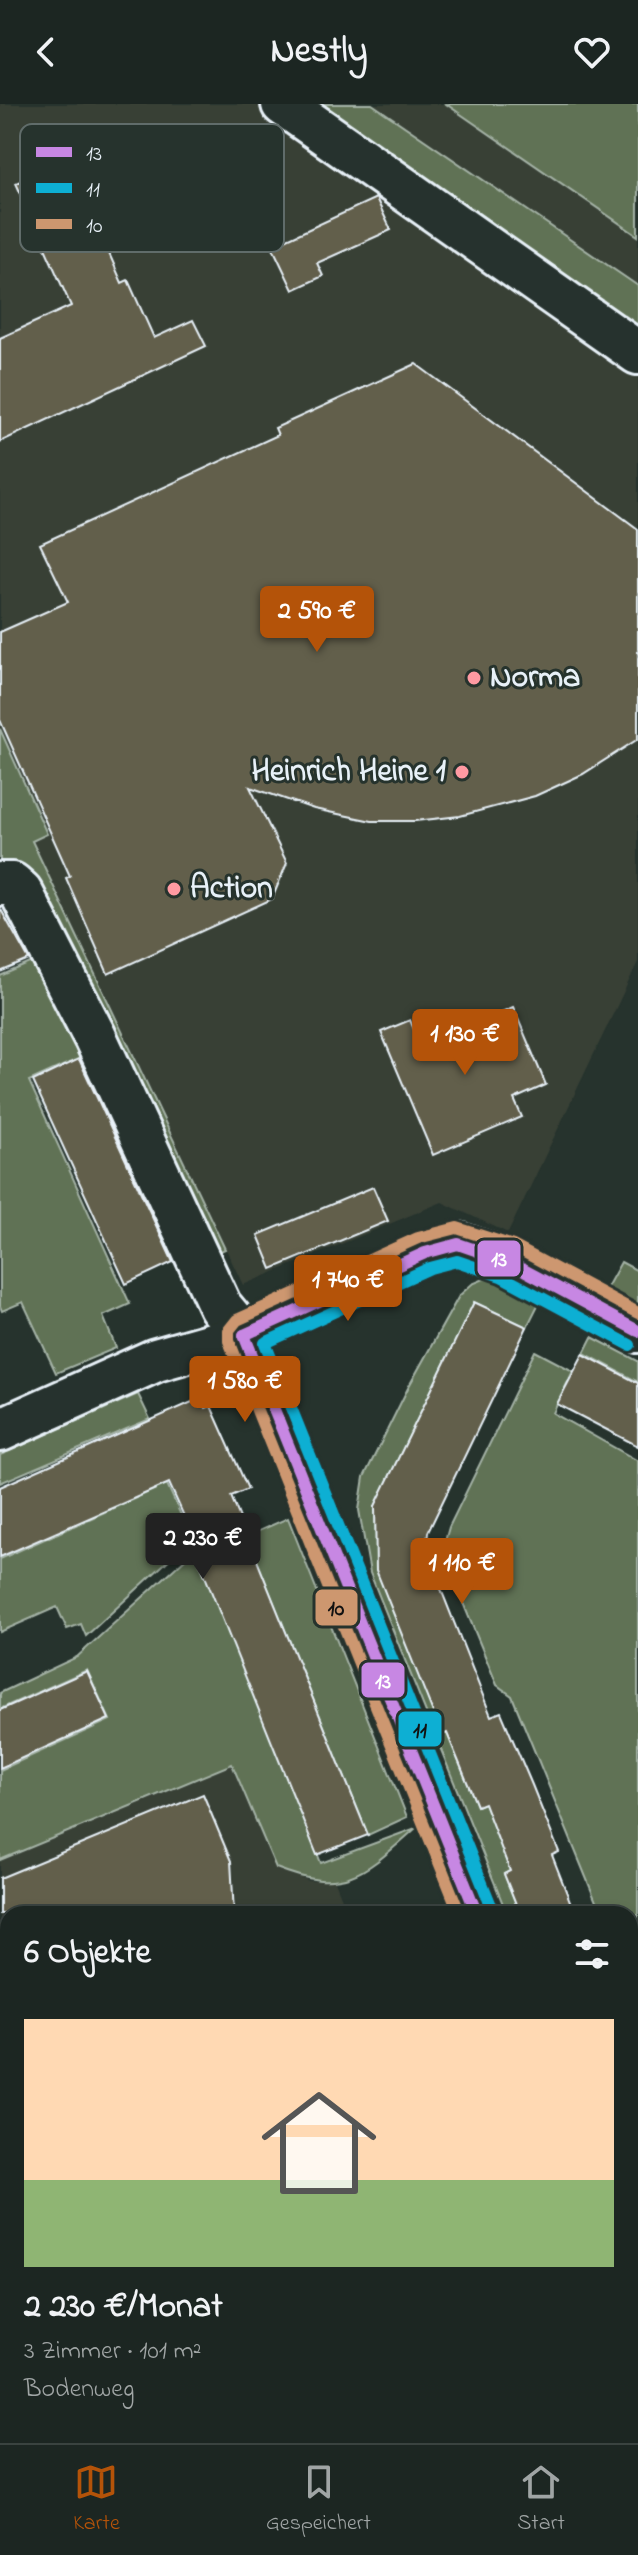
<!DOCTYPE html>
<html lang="de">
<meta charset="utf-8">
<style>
:root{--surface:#1c2622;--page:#29322f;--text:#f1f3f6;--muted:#a0a5a5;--line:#3a4340;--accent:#b45309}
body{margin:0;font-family:"Indie Flower",sans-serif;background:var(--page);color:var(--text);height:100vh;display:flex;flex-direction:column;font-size:30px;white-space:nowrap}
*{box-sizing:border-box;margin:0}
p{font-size:26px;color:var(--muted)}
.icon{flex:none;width:44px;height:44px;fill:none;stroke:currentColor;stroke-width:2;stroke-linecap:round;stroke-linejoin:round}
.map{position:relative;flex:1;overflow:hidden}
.panel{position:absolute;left:0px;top:1802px;width:638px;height:538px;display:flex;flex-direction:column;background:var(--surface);border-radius:24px 24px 0 0;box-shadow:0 4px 12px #0003,0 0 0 2px var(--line)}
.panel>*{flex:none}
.price{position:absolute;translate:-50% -68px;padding:0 18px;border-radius:8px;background:var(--accent);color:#fff;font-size:26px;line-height:52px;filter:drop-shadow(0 2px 4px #0008)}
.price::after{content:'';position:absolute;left:50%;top:48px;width:24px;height:18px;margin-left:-12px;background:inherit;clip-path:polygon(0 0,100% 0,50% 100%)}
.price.on{background:#222;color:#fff}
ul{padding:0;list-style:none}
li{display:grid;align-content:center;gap:16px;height:424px;padding:0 24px}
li+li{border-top:2px solid var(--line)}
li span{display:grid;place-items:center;height:248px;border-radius:0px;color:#555}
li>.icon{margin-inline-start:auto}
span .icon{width:144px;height:144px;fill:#fffc;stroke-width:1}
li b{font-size:34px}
h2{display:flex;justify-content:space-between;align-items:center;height:96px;padding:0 24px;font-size:34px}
header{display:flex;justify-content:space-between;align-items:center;height:104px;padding:0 24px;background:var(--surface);font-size:36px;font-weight:700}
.tabs{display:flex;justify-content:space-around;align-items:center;height:112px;border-top:2px solid var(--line);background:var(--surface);font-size:22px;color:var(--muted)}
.tabs a{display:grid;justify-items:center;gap:4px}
.tabs .on{color:var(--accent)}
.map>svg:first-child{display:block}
</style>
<header><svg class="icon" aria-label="back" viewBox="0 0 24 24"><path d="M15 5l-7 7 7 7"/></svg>Nestly<svg class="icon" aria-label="heart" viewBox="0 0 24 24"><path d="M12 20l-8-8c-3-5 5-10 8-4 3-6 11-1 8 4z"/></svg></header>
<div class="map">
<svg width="638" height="2339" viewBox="0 0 638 2339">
<rect width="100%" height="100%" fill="#26332d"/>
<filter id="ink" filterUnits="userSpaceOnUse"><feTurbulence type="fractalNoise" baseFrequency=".0125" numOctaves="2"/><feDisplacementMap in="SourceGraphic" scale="16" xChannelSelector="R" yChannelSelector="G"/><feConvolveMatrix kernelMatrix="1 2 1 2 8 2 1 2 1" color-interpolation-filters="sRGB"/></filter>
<g filter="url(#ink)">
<g fill="#384036">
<polygon points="0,0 255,0 470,142 638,261 638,858 508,1129 442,1098 243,1181 32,736 47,730 0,625"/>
<polygon points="372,0 446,0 638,132 638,182"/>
<polygon points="232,1660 276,1764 309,1777 335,1777 348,1810 8,1810 8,2139 0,2119 0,1756"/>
</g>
<g fill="#607254" stroke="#a4b2a6" stroke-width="2">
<polygon points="303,0 372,0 638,182 638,234"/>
<polygon points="446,0 638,0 638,132"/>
<polygon points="0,625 47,730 32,737 225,1145 212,1151 0,774"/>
<polygon points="42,854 89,950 29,977 130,1200 103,1212 116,1244 56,1269 23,1198 2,1207 0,1202 0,872"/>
<polygon points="621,1158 638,1167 638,1201 606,1185"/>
<polygon points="484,1175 494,1176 540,1197 527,1223 474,1198 375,1403 377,1466 442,1630 447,1629 477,1702 484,1699 510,1767 504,1770 520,1810 507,1810 370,1469 359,1406 364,1373 409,1282 459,1192 472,1180"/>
<polygon points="592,1233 638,1257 638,1278 584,1249"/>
<polygon points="535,1247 573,1267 553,1309 638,1357 638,1819 630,1831 630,1810 601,1810 512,1592 497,1581 442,1448 449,1423"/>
<polygon points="138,1290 150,1315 0,1379 0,1351"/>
<polygon points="167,1380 188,1427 187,1439 86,1532 81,1520 67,1525 57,1503 0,1528 0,1455"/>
<polygon points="288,1414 407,1713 368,1731 247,1432"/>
<path d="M197 1444 321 1759 416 1724C365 1769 346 1792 276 1764L232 1660 0 1756V1666L110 1616 87 1566 0 1605V1589L77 1553Z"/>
<polygon points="638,1888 638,1935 630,1941 630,1892"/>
<polygon points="630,2263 638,2283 638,2332 630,2312"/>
<polygon points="0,2272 8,2292 8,2332 25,2332 27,2339 0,2339"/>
<polygon points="84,2332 147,2332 130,2339 87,2339"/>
<polygon points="247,2332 579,2332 582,2339 250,2339"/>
</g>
<g fill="#625e4b" stroke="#e8f1f8" stroke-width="2">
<polygon points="68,56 122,179 128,176 154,234 193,216 206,242 0,338 0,234 71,202 16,79"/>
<polygon points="376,94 391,126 317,159 323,172 293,186 272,142"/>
<polygon points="416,260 638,425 638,635 583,670 535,692 460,712 415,717 372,717 314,705 250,683 287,759 272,795 108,870 66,774 70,772 0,616 0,528 68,498 40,440 278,331 275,324"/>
<polygon points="0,804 29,856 0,868"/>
<polygon points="513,903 546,981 514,995 522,1013 433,1051 381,928 410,916 421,942"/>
<polygon points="79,955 173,1158 126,1180 33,977"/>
<polygon points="373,1083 388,1117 272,1165 258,1131"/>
<polygon points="474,1198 527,1223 428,1428 426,1447 491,1612 501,1608 532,1681 559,1748 552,1751 575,1810 520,1810 504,1770 510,1767 484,1699 477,1702 447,1629 442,1631 376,1466 375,1402"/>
<polygon points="583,1250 638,1279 638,1342 557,1300"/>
<polygon points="201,1294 206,1304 211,1302 248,1385 231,1392 368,1731 317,1751 197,1452 201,1450 169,1379 0,1453 0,1383"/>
<polygon points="87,1567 109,1615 0,1664 0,1606"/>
<polygon points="203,1690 231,1757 234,1810 0,1810 0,1774"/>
</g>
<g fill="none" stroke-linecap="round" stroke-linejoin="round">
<g stroke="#e8f1f8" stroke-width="48">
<g id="minor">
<polyline points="283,0 638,249"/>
<polyline points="0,780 12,780 21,788 95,933 220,1202 244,1231 477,1810"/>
<polyline points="0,1326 156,1256 244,1231 425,1149 458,1140 507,1157 638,1227"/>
<polyline points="630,1992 638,1984"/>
<polyline points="630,2191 638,2211"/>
<polyline points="0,2214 8,2236"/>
<polyline points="43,2332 46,2339"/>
</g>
</g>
<use href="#minor" stroke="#26332d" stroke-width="42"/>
<g stroke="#26332d" stroke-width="18">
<g id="bus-1">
<polyline points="244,1231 477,1810"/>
<polyline points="244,1231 425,1149 458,1140 507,1157 638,1227"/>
</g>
</g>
<g stroke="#26332d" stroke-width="18">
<polyline id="bus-2" points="492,1804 265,1239 430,1164 457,1157 501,1172 630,1241"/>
</g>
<g stroke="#26332d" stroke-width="18">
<polyline id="bus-3" points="460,1810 229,1237 229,1226 237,1216 418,1134 457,1124 513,1142 638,1209"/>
</g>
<use href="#bus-1" stroke="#c787e3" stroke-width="12"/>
<use href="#bus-2" stroke="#0dafd3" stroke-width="12"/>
<use href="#bus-3" stroke="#cd976f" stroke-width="12"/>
</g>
</g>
<g fill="#ff9aa2" stroke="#26332d" stroke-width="3">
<circle cx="474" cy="574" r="8"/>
<circle cx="462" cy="668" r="8"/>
<circle cx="174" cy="785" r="8"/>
</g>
<g text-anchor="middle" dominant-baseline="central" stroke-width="6" stroke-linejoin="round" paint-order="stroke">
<g font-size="32" font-weight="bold" fill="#e8f1f8" stroke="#26332d" text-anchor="start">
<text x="490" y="574">Norma</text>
<text x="446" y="668" text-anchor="end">Heinrich Heine 1</text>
<text x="190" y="785">Action</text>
</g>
</g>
<rect x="20" y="20" width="264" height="128" rx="12" fill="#26332d" stroke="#606c6a" stroke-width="2"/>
<rect x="36" y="43" width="36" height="10" fill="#c787e3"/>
<rect x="36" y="79" width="36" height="10" fill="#0dafd3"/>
<rect x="36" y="115" width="36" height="10" fill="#cd976f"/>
<g font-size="22" fill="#e8f1f8">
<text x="86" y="56">13</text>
<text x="86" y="92">11</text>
<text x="86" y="128">10</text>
</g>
<g stroke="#26332d" stroke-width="3">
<rect x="476" y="1135" width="46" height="39" rx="8" fill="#c787e3"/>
<rect x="314" y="1484" width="45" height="39" rx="8" fill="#cd976f"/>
<rect x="360" y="1557" width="46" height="38" rx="8" fill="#c787e3"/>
<rect x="397" y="1606" width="46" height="38" rx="8" fill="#0dafd3"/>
</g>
<g font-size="22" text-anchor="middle" font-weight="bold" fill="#fff">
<text x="499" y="1162">13</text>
<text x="383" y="1584">13</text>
</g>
<g font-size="22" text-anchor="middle" font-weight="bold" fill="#111">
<text x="336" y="1511">10</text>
<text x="420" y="1633">11</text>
</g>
</svg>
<b class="price" style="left:317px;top:550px">2 590 €</b>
<b class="price" style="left:465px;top:973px">1 130 €</b>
<b class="price" style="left:348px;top:1219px">1 740 €</b>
<b class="price" style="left:245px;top:1320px">1 580 €</b>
<b class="price on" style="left:203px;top:1477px">2 230 €</b>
<b class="price" style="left:462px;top:1502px">1 110 €</b>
<section class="panel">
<h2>6 Objekte<svg class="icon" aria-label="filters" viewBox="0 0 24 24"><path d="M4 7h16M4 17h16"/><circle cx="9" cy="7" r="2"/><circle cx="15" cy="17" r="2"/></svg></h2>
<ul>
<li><span style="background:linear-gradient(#ffd9b3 65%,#8fb573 0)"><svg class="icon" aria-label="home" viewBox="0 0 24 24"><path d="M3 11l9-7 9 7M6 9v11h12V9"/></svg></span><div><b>2 230 €/Monat</b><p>3 Zimmer · 101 m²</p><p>Bodenweg</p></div></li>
</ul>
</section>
</div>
<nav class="tabs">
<a class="on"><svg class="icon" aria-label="map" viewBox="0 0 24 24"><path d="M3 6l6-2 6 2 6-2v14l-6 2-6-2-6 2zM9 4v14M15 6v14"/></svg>Karte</a>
<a><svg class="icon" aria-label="saved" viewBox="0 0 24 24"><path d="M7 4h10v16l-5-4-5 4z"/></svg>Gespeichert</a>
<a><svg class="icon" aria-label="home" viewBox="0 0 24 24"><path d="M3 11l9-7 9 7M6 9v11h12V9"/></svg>Start</a>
</nav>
